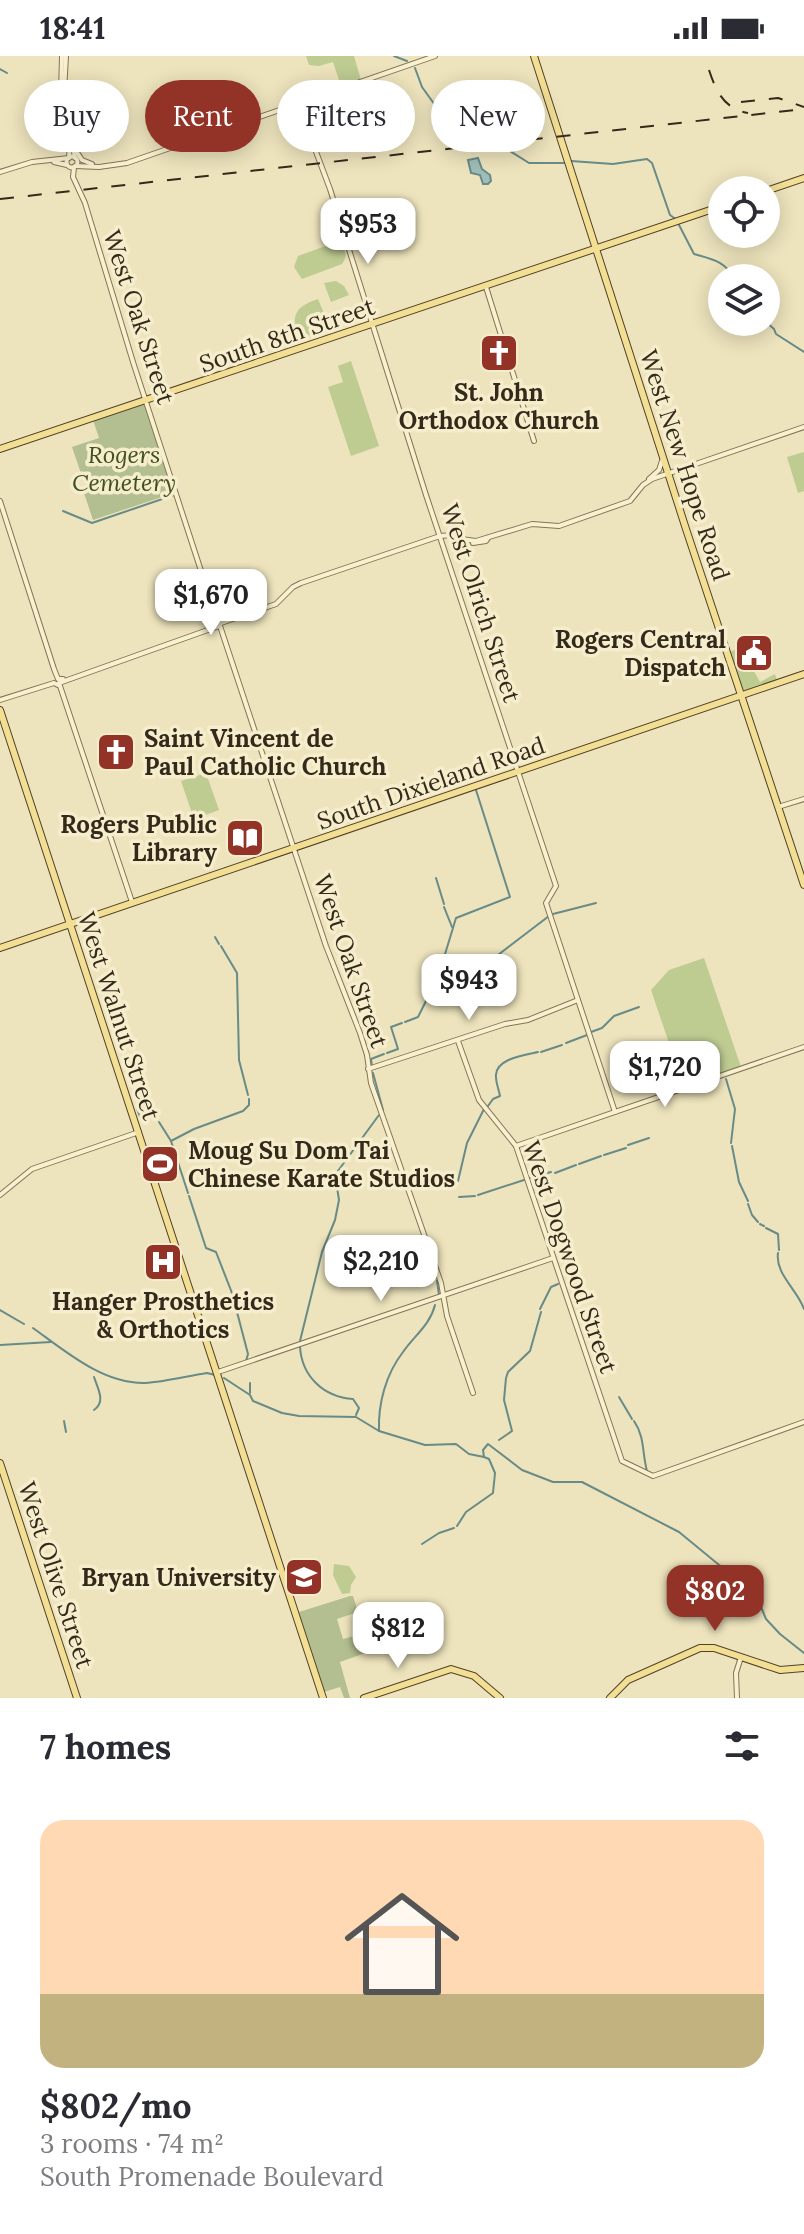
<!DOCTYPE html>
<meta charset="utf-8">
<style>
:root{--surface:#fff;--page:#f2f2f3;--text:#2b2b33;--muted:#7c7c81;--line:#e1e1e2;--accent:#933227}
body{margin:0;font-family:Lora,serif;background:var(--page);color:var(--text);height:100vh;display:flex;flex-direction:column;font-size:30px;white-space:nowrap}
*{box-sizing:border-box;margin:0}
p{font-size:26px;color:var(--muted)}
.icon{flex:none;width:44px;height:44px;fill:none;stroke:currentColor;stroke-width:2;stroke-linecap:round;stroke-linejoin:round}
.map{position:relative;height:1642px;overflow:hidden}
.side{display:flex;flex-direction:column;background:var(--surface);flex:1}
.side>*{flex:none}
.top-card{position:absolute;left:24px;top:24px;width:756px;height:72px;display:flex;gap:16px}
.buttons{position:absolute;left:708px;top:120px;display:grid;gap:16px}
.buttons a{display:grid;place-items:center;width:72px;height:72px;border-radius:50%;background:var(--surface);box-shadow:0 4px 20px #0003;font-size:40px}
.price{position:absolute;translate:-50% -68px;padding:0 18px;border-radius:16px;background:#fff;color:#222;font-size:26px;line-height:52px;filter:drop-shadow(0 2px 4px #0008)}
.price::after{content:'';position:absolute;left:50%;top:48px;width:24px;height:18px;margin-left:-12px;background:inherit;clip-path:polygon(0 0,100% 0,50% 100%)}
.price.on{background:var(--accent);color:#fff}
ul{padding:0;list-style:none}
li{display:grid;align-content:center;gap:16px;height:424px;padding:0 40px}
li+li{border-top:2px solid var(--line)}
li span{display:grid;place-items:center;height:248px;border-radius:24px;color:#555}
li>.icon{margin-inline-start:auto}
span .icon{width:144px;height:144px;fill:#fffc;stroke-width:1}
li b{font-size:34px}
h2{display:flex;justify-content:space-between;align-items:center;height:96px;padding:0 40px;font-size:34px}
.pill{padding:0 28px;border-radius:36px;background:var(--surface);box-shadow:0 4px 20px #0003;font-size:28px;line-height:72px}
.pill.on{background:var(--accent);color:#fff}
.status{display:flex;justify-content:space-between;align-items:center;height:56px;padding:0 40px;background:var(--surface);direction:ltr}
.status svg{height:22px;fill:currentColor}
.map>svg:first-child{display:block}
</style>
<div class="status"><b>18:41</b><svg viewBox="0 0 49 12"><path d="M0 12V9h3v3zM5 12V6h3v6zM10 12V3h3v9zM15 12V0h3v12zM26 1h20v11H26zM47 4h2v5h-2z"/></svg></div>
<div class="map">
<svg width="804" height="1642" viewBox="0 0 804 1642">
<rect width="100%" height="100%" fill="#ede4bd"/>
<g fill="#becb91">
<polygon points="306,0 354,0 361,24 341,30 333,6 319,10 309,9"/>
<polygon points="82,52 93,81 77,87 70,60"/>
<path d="M331 188 340 189C347 195 347 201 342 208L302 223 294 211 298 200Z"/>
<polygon points="336,225 344,230 349,239 331,246 324,227"/>
<path d="M318 243 330 272 298 283C291 260 294 251 318 243Z"/>
<polygon points="351,305 379,390 351,400 328,331 343,326 338,310"/>
<polygon points="804,396 804,435 798,437 787,401"/>
<polygon points="738,592 743,596 760,626 775,618 777,625 743,635 730,596"/>
<polygon points="206,717 219,754 194,763 181,725"/>
<polygon points="704,902 741,1011 684,1031 651,934 669,914"/>
<polygon points="334,1508 349,1510 356,1521 351,1529 350,1537 342,1538 333,1519"/>
</g>
<g fill="#b4bf91">
<polygon points="146,347 174,437 93,464 83,434 86,432 72,391 99,382 93,364"/>
<polygon points="350,1540 353,1540 358,1556 337,1563 343,1583 365,1577 371,1595 340,1606 350,1642 344,1642 340,1631 324,1636 299,1556"/>
</g>
<polygon fill="#a0beb9" stroke="#688b87" stroke-width="2" points="478,102 482,113 490,119 491,125 488,128 483,128 480,119 471,117 468,104"/>
<g fill="none" stroke-linecap="round" stroke-linejoin="round">
<g stroke="#688b87" stroke-width="2">
<polyline points="394,0 407,5"/>
<polyline points="415,12 422,31 440,56 485,85 497,86"/>
<polyline points="0,13 7,17"/>
<polyline points="499,88 529,107 564,107"/>
<polyline points="571,105 613,108 647,103 652,107 670,159 677,164"/>
<path d="M678 167 694 198C711 203 726 205 733 222"/>
<polyline points="766,266 774,273 776,278 804,296"/>
<polyline points="63,455 92,467 174,439"/>
<polyline points="436,822 444,848"/>
<polyline points="444,851 452,871"/>
<polyline points="553,858 596,847"/>
<polyline points="215,881 219,888"/>
<polyline points="221,890 237,917 239,1004 248,1039"/>
<polyline points="442,908 456,862 510,841 476,734"/>
<polyline points="476,913 494,902 549,860"/>
<polyline points="434,929 473,914"/>
<polyline points="428,940 440,912"/>
<polyline points="405,966 418,961 427,943"/>
<polyline points="591,976 602,972 614,960 639,951"/>
<polyline points="566,987 587,979"/>
<polyline points="541,996 562,989"/>
<polyline points="387,997 398,993 391,971 402,967"/>
<polyline points="372,1011 371,1003 384,998"/>
<polyline points="373,1017 383,1054"/>
<polyline points="726,1023 735,1053 731,1087"/>
<path d="M488 1050 493 1043 500 1040C499 1034 496 1027 496 1021 494 1003 524 999 538 996"/>
<polyline points="137,1053 142,1065"/>
<polyline points="159,1066 171,1085"/>
<polyline points="628,1089 649,1082"/>
<polyline points="732,1090 739,1126 748,1145"/>
<polyline points="604,1099 626,1092"/>
<polyline points="579,1108 601,1100"/>
<polyline points="555,1117 576,1109"/>
<polyline points="529,1122 551,1116"/>
<polyline points="458,1125 467,1087 484,1053"/>
<polyline points="188,1137 171,1085 194,1073 243,1055 249,1049 249,1043"/>
<polyline points="478,1139 524,1124"/>
<polyline points="189,1140 206,1192 216,1196 232,1237 248,1298 246,1305"/>
<polyline points="459,1141 475,1140"/>
<polyline points="748,1148 752,1159 758,1166"/>
<polyline points="760,1168 764,1170"/>
<polyline points="766,1172 778,1178 779,1194"/>
<path d="M778 1197C775 1218 797 1233 804 1253"/>
<polyline points="437,1225 439,1239"/>
<polyline points="540,1253 551,1231 558,1228"/>
<polyline points="0,1254 24,1268"/>
<path d="M33 1272C65 1295 103 1328 145 1327 165 1326 187 1320 207 1317L215 1319"/>
<polyline points="300,1285 322,1196 335,1164 339,1144 335,1119 379,1059"/>
<polyline points="0,1289 51,1286"/>
<path d="M300 1291C302 1321 324 1341 353 1343L359 1352 356 1359"/>
<polyline points="224,1322 250,1339 253,1345 282,1357 299,1360 356,1361 379,1375 425,1389 456,1388 469,1398 484,1401 483,1394 488,1388 522,1414 553,1426 582,1426 679,1476 741,1527 759,1546 766,1563 780,1578 804,1597"/>
<polyline points="250,1327 250,1337"/>
<polyline points="619,1341 632,1363"/>
<path d="M94 1354C106 1346 98 1333 94 1321"/>
<polyline points="64,1365 66,1376"/>
<path d="M634 1365C645 1381 642 1397 647 1415"/>
<path d="M379 1375C378 1347 386 1318 403 1296 415 1279 430 1269 435 1249"/>
<polyline points="499,1384 512,1375 504,1344 506,1322 508,1316 530,1295 541,1256"/>
<polyline points="457,1470 466,1456 493,1437 495,1417 489,1403 484,1401"/>
<polyline points="422,1488 439,1477 454,1472"/>
</g>
<g stroke="#857456" stroke-width="6">
<g id="minor">
<polyline points="62,0 61,37 70,88 69,101"/>
<polyline points="66,0 64,36 75,102"/>
<polyline points="298,48 330,133 426,439 551,815 556,830 546,847 615,1056"/>
<polyline points="76,95 82,104 92,108"/>
<circle cx="72" cy="106" r="5.5"/>
<polyline points="54,106 67,109"/>
<polyline points="75,110 99,111 127,107 435,0"/>
<polyline points="74,111 73,121 85,147 133,306 218,567"/>
<polyline points="0,116 32,106 69,102"/>
<polyline points="486,231 534,385"/>
<polyline points="649,423 659,414 662,405"/>
<polyline points="0,445 54,613 58,623 63,623"/>
<polyline points="461,483 476,485 532,468 559,470 630,445 643,429 652,423 804,371"/>
<polyline points="473,487 486,485 488,482"/>
<polyline points="221,567 276,548 293,531 301,527 440,480 452,479 461,483"/>
<polyline points="220,570 326,890 360,977 367,999 371,1027 441,1227 447,1260 473,1337"/>
<polyline points="0,644 54,627 58,629"/>
<polyline points="778,751 804,743"/>
<polyline points="132,846 59,627 219,570"/>
<polyline points="458,985 479,1044 516,1090 622,1405 653,1420 804,1366"/>
<polyline points="368,1013 505,968 528,964 578,944"/>
<polyline points="516,1090 804,991"/>
<polyline points="0,1139 32,1113 139,1076"/>
<polyline points="218,1316 553,1202"/>
<polyline points="737,1642 736,1617 741,1601"/>
</g>
</g>
<g stroke="#52412b" stroke-width="8">
<g id="major">
<polyline points="534,0 686,473 804,829"/>
<polyline points="766,135 804,122"/>
<polyline points="0,393 722,150"/>
<polyline points="0,654 323,1642"/>
<polyline points="0,892 804,618"/>
<polyline points="0,1407 77,1642"/>
<polyline points="364,1642 451,1613 474,1620 500,1642"/>
<polyline points="610,1642 628,1624 700,1592 714,1592 780,1614 804,1612"/>
</g>
</g>
<use href="#minor" stroke="#f8f1cf" stroke-width="4"/>
<use href="#major" stroke="#f2df93" stroke-width="6"/>
<g stroke="#342a1b" stroke-width="2" stroke-dasharray="14 14" stroke-linecap="butt">
<path d="M709 14C716 35 724 53 748 57"/>
<polyline points="741,46 778,42 804,51"/>
<polyline points="0,143 804,53"/>
</g>
</g>
<defs>
<g id="church-square" transform="scale(2)"><rect x="-9" y="-9" width="18" height="18" rx="4" fill="#933227" stroke="#f5edcc"/><path d="M-1.2-6h2.4v3.5h3.3v2.4h-3.3V6h-2.4V-.1h-3.3v-2.4h3.3Z" fill="#fff"/></g>
<g id="civic-square" transform="scale(2)"><rect x="-9" y="-9" width="18" height="18" rx="4" fill="#933227" stroke="#f5edcc"/><path d="M-.6-6.5H3V-4.5H.6V-3L4-1V1h2V6H-6V1h2V-1L-.6-3ZM-1.2 2.5V6h2.4V2.5Z" fill="#fff"/></g>
<g id="library-square" transform="scale(2)"><rect x="-9" y="-9" width="18" height="18" rx="4" fill="#933227" stroke="#f5edcc"/><path d="M-6-4Q-3-5.5-.7-3.5V5Q-3 3-6 4ZM6-4Q3-5.5 .7-3.5V5Q3 3 6 4Z" fill="#fff"/></g>
<g id="stadium-square" transform="scale(2)"><rect x="-9" y="-9" width="18" height="18" rx="4" fill="#933227" stroke="#f5edcc"/><path d="M0-5a6.5 5 0 1 0 0 10a6.5 5 0 1 0 0-10ZM-3.5-1.8h7v3.6h-7Z" fill="#fff"/></g>
<g id="hospital-square" transform="scale(2)"><rect x="-9" y="-9" width="18" height="18" rx="4" fill="#933227" stroke="#f5edcc"/><path d="M-5-5h3v3.5h4V-5h3V5h-3V1.5h-4V5h-3Z" fill="#fff"/></g>
<g id="university-square" transform="scale(2)"><rect x="-9" y="-9" width="18" height="18" rx="4" fill="#933227" stroke="#f5edcc"/><path d="M0-5L7-2L0 1L-7-2ZM-4 1L0 2.5L4 1V4Q0 6-4 4Z" fill="#fff"/></g>
</defs>
<g fill-rule="evenodd">
<use href="#church-square" x="499" y="297"/>
<use href="#civic-square" x="754" y="597"/>
<use href="#church-square" x="116" y="696"/>
<use href="#library-square" x="245" y="782"/>
<use href="#stadium-square" x="160" y="1108"/>
<use href="#hospital-square" x="163" y="1206"/>
<use href="#university-square" x="304" y="1521"/>
</g>
<g text-anchor="middle" dominant-baseline="central" stroke-width="7" stroke-linejoin="round" paint-order="stroke">
<g font-size="24" fill="#342a1b" stroke="#f5edcc">
<text transform="translate(139 261) rotate(72)">West Oak Street</text>
<text transform="translate(287 279) rotate(-19)">South 8th Street</text>
<text transform="translate(685 409) rotate(72)">West New Hope Road</text>
<text transform="translate(481 547) rotate(72)">West Olrich Street</text>
<text transform="translate(431 727) rotate(-19)">South Dixieland Road</text>
<text transform="translate(351 905) rotate(71)">West Oak Street</text>
<text transform="translate(119 960) rotate(72)">West Walnut Street</text>
<text transform="translate(570 1201) rotate(71)">West Dogwood Street</text>
<text transform="translate(56 1519) rotate(72)">West Olive Street</text>
</g>
<g font-size="24" font-weight="bold" fill="#342a1b" stroke="#f5edcc" text-anchor="end">
<text x="499" y="336" text-anchor="middle">St. John<tspan x="499" dy="28">Orthodox Church</tspan></text>
<text x="726" y="583">Rogers Central<tspan x="726" dy="28">Dispatch</tspan></text>
<text x="144" y="682" text-anchor="start">Saint Vincent de<tspan x="144" dy="28">Paul Catholic Church</tspan></text>
<text x="217" y="768">Rogers Public<tspan x="217" dy="28">Library</tspan></text>
<text x="188" y="1094" text-anchor="start">Moug Su Dom Tai<tspan x="188" dy="28">Chinese Karate Studios</tspan></text>
<text x="163" y="1245" text-anchor="middle">Hanger Prosthetics<tspan x="163" dy="28">&amp; Orthotics</tspan></text>
<text x="276" y="1521">Bryan University</text>
</g>
<g font-size="24" font-style="italic" fill="#3f5022" stroke="#f5edcc">
<text x="124" y="398">Rogers<tspan x="124" dy="28">Cemetery</tspan></text>
</g>
</g>
</svg>
<div class="buttons">
<a><svg class="icon" aria-label="locate" viewBox="0 0 24 24"><circle cx="12" cy="12" r="6"/><path d="M12 2v4M12 18v4M2 12h4M18 12h4"/></svg></a>
<a><svg class="icon" aria-label="layers" viewBox="0 0 24 24"><path d="M12 4l9 5-9 5-9-5zM3 14l9 5 9-5"/></svg></a>
</div>
<b class="price" style="left:368px;top:210px">$953</b>
<b class="price" style="left:211px;top:581px">$1,670</b>
<b class="price" style="left:469px;top:966px">$943</b>
<b class="price" style="left:665px;top:1053px">$1,720</b>
<b class="price" style="left:381px;top:1247px">$2,210</b>
<b class="price on" style="left:715px;top:1577px">$802</b>
<b class="price" style="left:398px;top:1614px">$812</b>
<div class="top-card">
<a class="pill">Buy</a>
<a class="pill on">Rent</a>
<a class="pill">Filters</a>
<a class="pill">New</a>
</div>
</div>
<section class="side">
<h2>7 homes<svg class="icon" aria-label="filters" viewBox="0 0 24 24"><path d="M4 7h16M4 17h16"/><circle cx="9" cy="7" r="2"/><circle cx="15" cy="17" r="2"/></svg></h2>
<ul>
<li><span style="background:linear-gradient(#ffd9b3 70%,#c2b280 0)"><svg class="icon" aria-label="home" viewBox="0 0 24 24"><path d="M3 11l9-7 9 7M6 9v11h12V9"/></svg></span><div><b>$802/mo</b><p>3 rooms · 74 m²</p><p>South Promenade Boulevard</p></div></li>
</ul>
</section>
